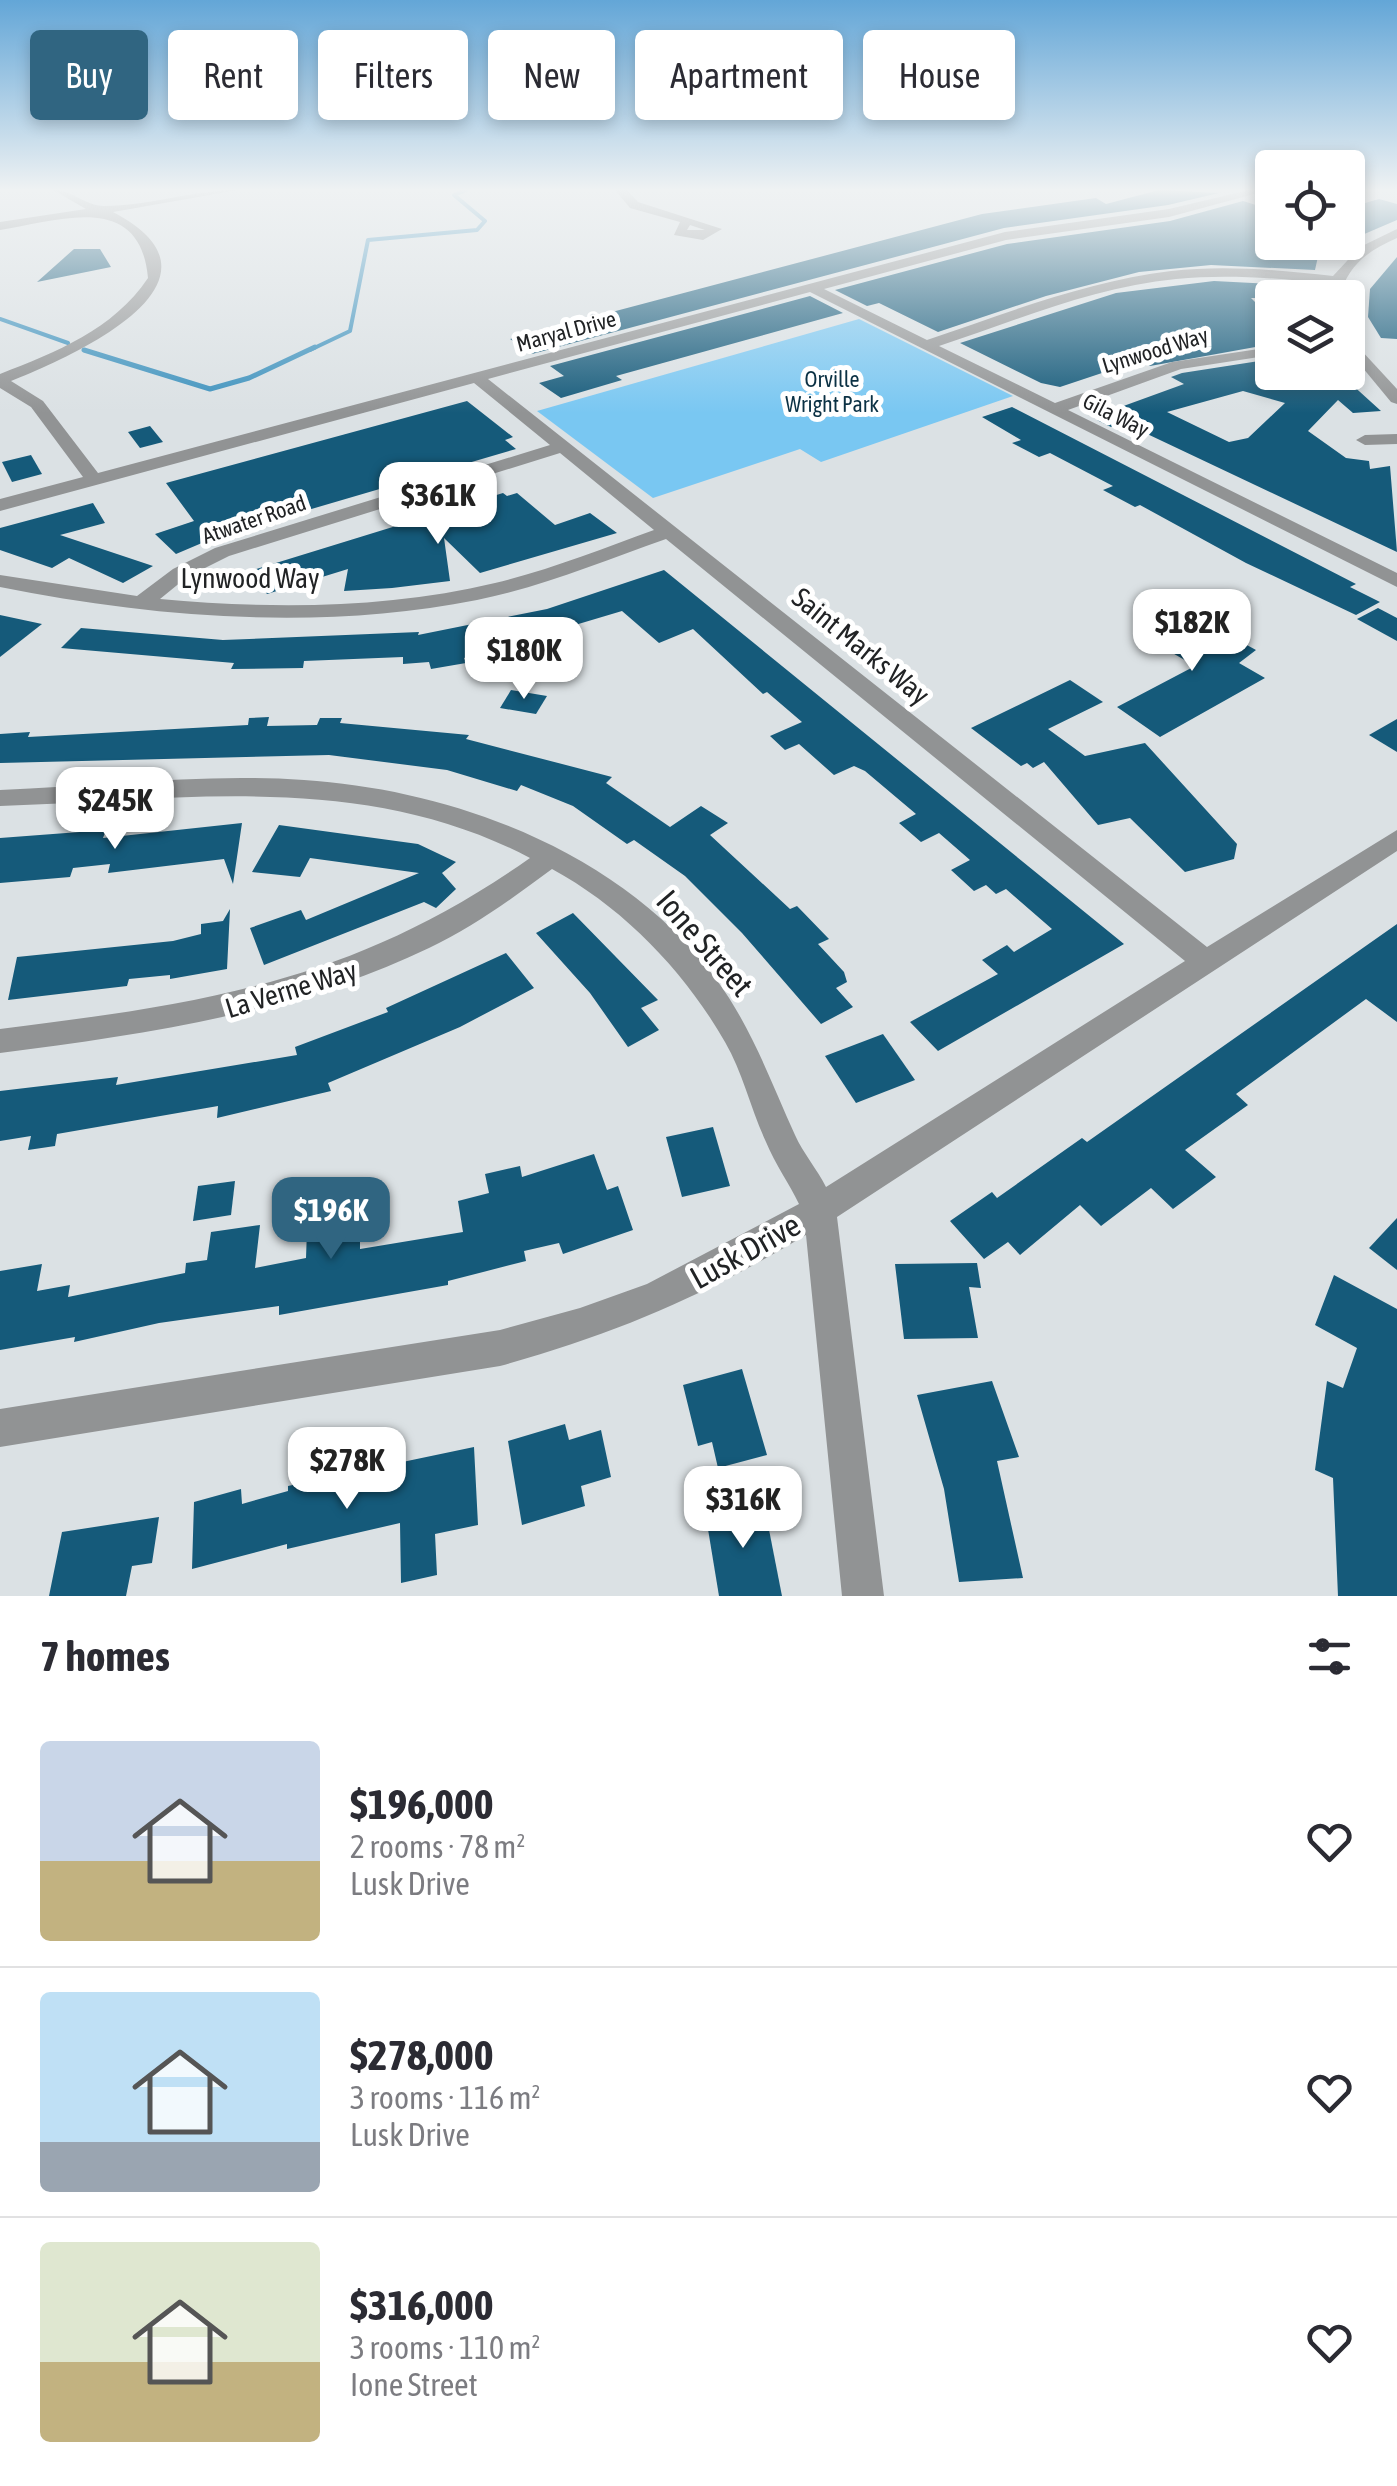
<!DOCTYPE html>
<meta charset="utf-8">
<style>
:root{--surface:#fff;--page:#f7f7f7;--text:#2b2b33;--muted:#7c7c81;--line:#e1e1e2;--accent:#306581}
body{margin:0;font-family:"Asap Condensed",sans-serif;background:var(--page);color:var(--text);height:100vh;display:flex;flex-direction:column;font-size:38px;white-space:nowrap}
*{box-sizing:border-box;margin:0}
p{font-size:32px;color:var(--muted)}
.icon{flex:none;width:55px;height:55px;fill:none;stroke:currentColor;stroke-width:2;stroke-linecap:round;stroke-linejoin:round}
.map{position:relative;height:1596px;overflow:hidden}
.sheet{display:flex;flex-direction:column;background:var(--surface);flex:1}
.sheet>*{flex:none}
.hud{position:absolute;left:30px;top:30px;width:1338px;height:90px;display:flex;gap:20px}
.buttons{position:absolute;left:1255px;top:150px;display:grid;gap:20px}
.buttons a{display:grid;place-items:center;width:110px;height:110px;border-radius:10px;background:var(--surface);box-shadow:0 5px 15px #0003;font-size:50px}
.price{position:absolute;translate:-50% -85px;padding:0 22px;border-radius:20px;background:#fff;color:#222;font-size:32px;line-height:65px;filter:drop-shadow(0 2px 5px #0008)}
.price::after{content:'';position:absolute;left:50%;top:60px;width:30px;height:22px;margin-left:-15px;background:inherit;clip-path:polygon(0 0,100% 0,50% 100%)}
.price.selected{background:var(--accent);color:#fff}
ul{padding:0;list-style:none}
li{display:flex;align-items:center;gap:30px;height:250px;padding:0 40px}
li+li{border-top:2px solid var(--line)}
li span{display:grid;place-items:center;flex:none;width:280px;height:200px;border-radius:10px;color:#555}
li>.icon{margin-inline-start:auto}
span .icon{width:120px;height:120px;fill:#fffc;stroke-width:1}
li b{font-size:42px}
h2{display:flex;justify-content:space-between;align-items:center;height:120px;padding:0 40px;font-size:42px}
.chip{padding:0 35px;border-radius:10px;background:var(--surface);box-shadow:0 5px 15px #0003;font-size:35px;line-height:90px}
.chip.selected{background:var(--accent);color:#fff}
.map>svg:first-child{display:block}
</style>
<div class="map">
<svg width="1397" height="1596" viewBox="0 0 1397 1596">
<rect width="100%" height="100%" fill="#dbe1e4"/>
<polygon fill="#79c7f2" points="859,319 1013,396 821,462 800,449 653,498 537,411"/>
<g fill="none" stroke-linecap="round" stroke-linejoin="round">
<g stroke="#3c91bd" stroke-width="4">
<polyline points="0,319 68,343"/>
<polyline points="310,350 350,331 368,240 477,230 485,221 454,195 466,190"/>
</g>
<polyline stroke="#3c91bd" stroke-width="5" points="84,350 210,389 249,378 315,347"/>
</g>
<g fill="#155a7a" fill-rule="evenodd">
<polygon points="1159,190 1219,193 1168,205 1004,228 532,354 510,339 982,214 1096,198 1106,204"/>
<polygon points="1379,199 1397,204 1397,220 1348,241 1348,208"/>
<polygon points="1243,201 1272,210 1272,242 1321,243 1315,270 1211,265 1139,272 1046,296 938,332 879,303 867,306 835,290 1007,244 1170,221"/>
<polygon points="74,249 100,249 111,267 37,282"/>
<polygon points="1397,257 1397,339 1381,338 1368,317 1370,289"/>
<polygon points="1214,281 1310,286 1305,298 1251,298 1272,319 1272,344 1150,366 1141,360 1060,387 1041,383 960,343 1116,293"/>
<polygon points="810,296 843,313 616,376 622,380 561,398 539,383 564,376 550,366"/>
<path d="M1272 359V372H1338L1381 411 1353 413 1338 400 1308 431 1346 458 1369 461 1370 469 1390 466 1397 552 1124 423 1111 427 1097 420 1096 416 1184 384 1171 377 1182 373ZM1243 391 1285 403 1248 438 1229 442 1167 412Z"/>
<polygon points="467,401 513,437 505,440 516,449 216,537 176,554 155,534 194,521 166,483"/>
<polygon points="1012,407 1356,584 1350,587 1380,602 1356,615 1246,563 1140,505 1135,507 1103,490 1113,486 1050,453 1039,457 1012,443 1021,440 982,417"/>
<polygon points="150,426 163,442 140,448 128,432"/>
<polygon points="31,455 42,474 12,482 2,462"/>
<polygon points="503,493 507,496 517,493 555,525 590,513 617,533 480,573 444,538 450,581 392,588 344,591 348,569 267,594 250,571"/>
<polygon points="93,503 105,523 60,535 153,566 123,583 69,558 52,568 0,550 0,528"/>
<polygon points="664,570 1124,944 938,1051 910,1022 998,974 982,960 1007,945 1014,952 1052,929 1006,889 996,894 986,885 974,891 951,870 970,860 939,833 921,842 899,823 916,814 865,771 854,766 834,775 799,744 785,750 770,736 802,722 767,692 763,694 693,629 659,643 622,611 464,658 466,663 431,669 429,662 403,664 403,657 304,661 303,668 231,669 234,663 61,648 81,628 223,640 419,632 418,635 547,609"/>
<polygon points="1378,608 1397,618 1397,641 1357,619"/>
<polygon points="1183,610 1256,650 1239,663 1265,678 1160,737 1117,707 1195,666 1138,633"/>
<polygon points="0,615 42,624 0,657"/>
<polygon points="1070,680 1103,702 1048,729 1085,756 1145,743 1237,844 1234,859 1185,872 1130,818 1098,825 1044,762 1033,768 1027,763 1021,766 971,728"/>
<polygon points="511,690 547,696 536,714 500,708"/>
<polygon points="269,717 267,726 317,725 320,718 342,718 340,723 469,735 466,739 612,777 606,783 670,827 701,806 728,823 710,835 790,909 797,906 829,939 818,944 844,972 847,982 836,988 853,1007 821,1024 742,933 685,876 634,840 627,844 573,806 521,785 517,791 447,770 329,755 0,763 0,734 30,732 28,737 248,725 249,718"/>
<polygon points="1397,719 1397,752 1369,735"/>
<polygon points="242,823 233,884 224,859 108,873 110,864 73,868 70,877 0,883 0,838 106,830 103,838"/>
<polygon points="279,825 418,844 456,862 442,873 456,889 436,908 424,902 264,965 250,928 301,910 306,920 419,873 310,858 300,877 252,872"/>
<polygon points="230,909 227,969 170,979 170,975 129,979 127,986 8,1000 17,957 173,941 201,934 201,924 223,921"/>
<polygon points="573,913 658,1000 641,1008 659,1030 628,1047 590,993 536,933"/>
<polygon points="1397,924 1397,1022 1366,999 1236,1094 1248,1105 1185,1150 1216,1177 1173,1209 1151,1188 1101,1226 1080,1205 1020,1255 1008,1242 984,1259 950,1221 992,1192 997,1198 1082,1138 1087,1142"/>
<polygon points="506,953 534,988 460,1027 328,1083 331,1091 217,1118 218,1106 57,1134 55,1146 28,1150 31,1136 0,1141 0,1091 118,1077 116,1085 297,1055 295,1047 388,1012 386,1008"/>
<polygon points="883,1034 915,1080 856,1103 825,1056"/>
<polygon points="713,1127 730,1186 682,1197 666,1137"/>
<polygon points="594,1154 607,1190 618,1186 633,1230 563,1254 559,1243 524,1251 526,1261 448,1281 448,1285 279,1315 279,1306 159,1323 74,1342 75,1337 0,1350 0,1271 42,1264 37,1291 70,1285 68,1297 185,1273 186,1263 207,1260 211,1232 260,1225 255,1268 306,1258 307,1230 360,1220 360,1249 463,1232 458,1201 489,1193 485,1174 520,1166 522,1177"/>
<polygon points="235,1181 231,1215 193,1221 198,1186"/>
<polygon points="1397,1218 1397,1270 1369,1248"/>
<polygon points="977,1263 981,1288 969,1287 978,1338 904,1339 895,1264"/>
<polygon points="1334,1275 1397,1309 1397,1596 1338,1596 1333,1478 1315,1470 1327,1381 1343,1388 1357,1348 1315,1325"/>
<polygon points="742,1369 767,1455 718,1468 712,1442 698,1446 683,1385"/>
<polygon points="992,1381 1019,1457 997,1461 1023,1578 959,1582 944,1489 917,1395"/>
<polygon points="565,1424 569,1440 601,1430 611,1477 581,1486 585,1506 522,1525 508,1441"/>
<polygon points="474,1447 478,1525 435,1534 437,1575 401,1583 400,1523 287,1549 287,1544 192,1569 194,1502 241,1489 242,1504 288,1491 288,1486"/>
<polygon points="763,1499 782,1596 719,1596 705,1511"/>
<polygon points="159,1517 152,1563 132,1566 126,1596 49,1596 62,1532"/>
</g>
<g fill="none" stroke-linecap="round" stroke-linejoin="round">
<g fill="#919394" fill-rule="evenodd">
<path d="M53 190C72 190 86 206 104 206 149 206 193 190 238 190L113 212C244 280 74 356 11 381L43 401 98 473 1005 232 1169 209 1249 190H1269L1169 217 1006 240 824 289 927 340C1007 313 1087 281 1171 271 1225 265 1279 270 1333 276L1360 247 1397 229V238C1369 250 1346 266 1340 298H1326L1329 284C1278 278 1227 274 1176 279 1094 287 1017 320 939 346L1055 403 1172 362 1272 347V355L1181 369 1068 410 1397 573V587L810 292 488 379 1207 947 1397 830V851L837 1217 884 1596H842L806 1235C704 1296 615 1334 500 1366L0 1447V1409L500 1330 580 1308 647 1284 799 1204C789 1183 775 1164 766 1142 751 1110 743 1073 725 1042 685 972 624 908 552 869 513 898 473 927 429 948 294 1013 147 1034 0 1053V1029C208 1003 355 981 530 858 364 770 180 800 0 806V790C101 786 203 773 304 780 456 790 623 853 716 979 752 1028 770 1080 795 1135 803 1153 817 1169 826 1187L1185 961 666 539C603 561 542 587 477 600 321 631 155 618 0 587V575L137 596 173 569 215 548 550 445 474 383 0 511V499L83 477 31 407 0 388V374C56 352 113 330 148 278 140 190 59 221 0 230V222L86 209ZM560 453 654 530C602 549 549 570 495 583 388 609 269 609 160 599L187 577 229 556Z"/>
<path d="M615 190H627L638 202 722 229 703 240 674 235 680 222 630 208ZM690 225 705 230H687Z"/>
<polygon points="1348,336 1397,389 1397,404 1391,402 1348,350"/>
<polygon points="1397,434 1397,444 1365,445 1356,440 1365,435"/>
</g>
</g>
<linearGradient id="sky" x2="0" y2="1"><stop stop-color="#63a6d7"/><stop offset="0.46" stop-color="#eff2f3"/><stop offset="1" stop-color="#eff2f3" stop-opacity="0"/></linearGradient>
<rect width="1397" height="413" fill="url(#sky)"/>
<g text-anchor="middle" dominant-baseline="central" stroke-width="10" stroke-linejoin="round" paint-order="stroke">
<g font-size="22" fill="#212325" stroke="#fff">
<text transform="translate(566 331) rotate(-15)">Maryal Drive</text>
<text transform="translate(1155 350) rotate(-17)">Lynwood Way</text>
<text transform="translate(1116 415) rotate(27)">Gila Way</text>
<text transform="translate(254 519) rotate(-19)">Atwater Road</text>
</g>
<g font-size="22" fill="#0b3144" stroke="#fff">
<text x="832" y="379">Orville<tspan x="832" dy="25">Wright Park</tspan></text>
</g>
<g font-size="28" fill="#212325" stroke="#fff">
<text x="250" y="578">Lynwood Way</text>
<text transform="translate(861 646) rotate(39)">Saint Marks Way</text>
<text transform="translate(291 989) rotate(-17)">La Verne Way</text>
</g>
<g font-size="32" fill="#212325" stroke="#fff">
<text transform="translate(705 943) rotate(49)">Ione Street</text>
<text transform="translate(745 1251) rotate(-29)">Lusk Drive</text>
</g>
</g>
</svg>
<div class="buttons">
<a><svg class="icon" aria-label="locate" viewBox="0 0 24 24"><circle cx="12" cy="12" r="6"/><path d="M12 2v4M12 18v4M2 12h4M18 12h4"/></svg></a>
<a><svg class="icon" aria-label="layers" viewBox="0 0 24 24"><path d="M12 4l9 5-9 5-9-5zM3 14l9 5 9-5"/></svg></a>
</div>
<b class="price" style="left:438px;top:547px">$361K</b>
<b class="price" style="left:1192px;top:674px">$182K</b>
<b class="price" style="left:524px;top:702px">$180K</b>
<b class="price" style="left:115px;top:852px">$245K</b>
<b class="price selected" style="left:331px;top:1262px">$196K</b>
<b class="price" style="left:347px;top:1512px">$278K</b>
<b class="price" style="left:743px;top:1551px">$316K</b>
<div class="hud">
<a class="chip selected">Buy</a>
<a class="chip">Rent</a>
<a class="chip">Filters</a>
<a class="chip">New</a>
<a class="chip">Apartment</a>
<a class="chip">House</a>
</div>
</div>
<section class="sheet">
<h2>7 homes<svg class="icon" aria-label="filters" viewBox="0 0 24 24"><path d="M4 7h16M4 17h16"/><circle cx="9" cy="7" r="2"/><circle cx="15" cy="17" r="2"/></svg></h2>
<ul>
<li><span style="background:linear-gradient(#c9d6e8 60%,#c2b280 0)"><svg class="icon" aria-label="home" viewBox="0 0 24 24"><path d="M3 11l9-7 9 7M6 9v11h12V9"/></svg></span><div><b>$196,000</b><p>2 rooms · 78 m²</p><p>Lusk Drive</p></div><svg class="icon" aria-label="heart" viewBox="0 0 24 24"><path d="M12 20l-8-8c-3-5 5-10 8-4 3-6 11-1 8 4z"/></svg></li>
<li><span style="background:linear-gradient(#bfe0f5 75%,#9aa5b1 0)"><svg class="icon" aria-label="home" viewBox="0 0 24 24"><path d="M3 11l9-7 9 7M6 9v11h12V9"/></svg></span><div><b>$278,000</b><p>3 rooms · 116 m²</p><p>Lusk Drive</p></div><svg class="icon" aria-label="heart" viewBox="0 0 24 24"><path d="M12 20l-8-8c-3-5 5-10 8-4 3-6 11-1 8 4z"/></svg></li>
<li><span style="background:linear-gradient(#dfe7d0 60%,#c2b280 0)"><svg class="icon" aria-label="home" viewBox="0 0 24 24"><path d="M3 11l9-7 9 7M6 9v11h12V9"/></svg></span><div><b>$316,000</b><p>3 rooms · 110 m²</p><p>Ione Street</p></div><svg class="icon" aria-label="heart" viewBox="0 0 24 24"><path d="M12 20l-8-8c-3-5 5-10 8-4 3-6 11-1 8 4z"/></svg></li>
</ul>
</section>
